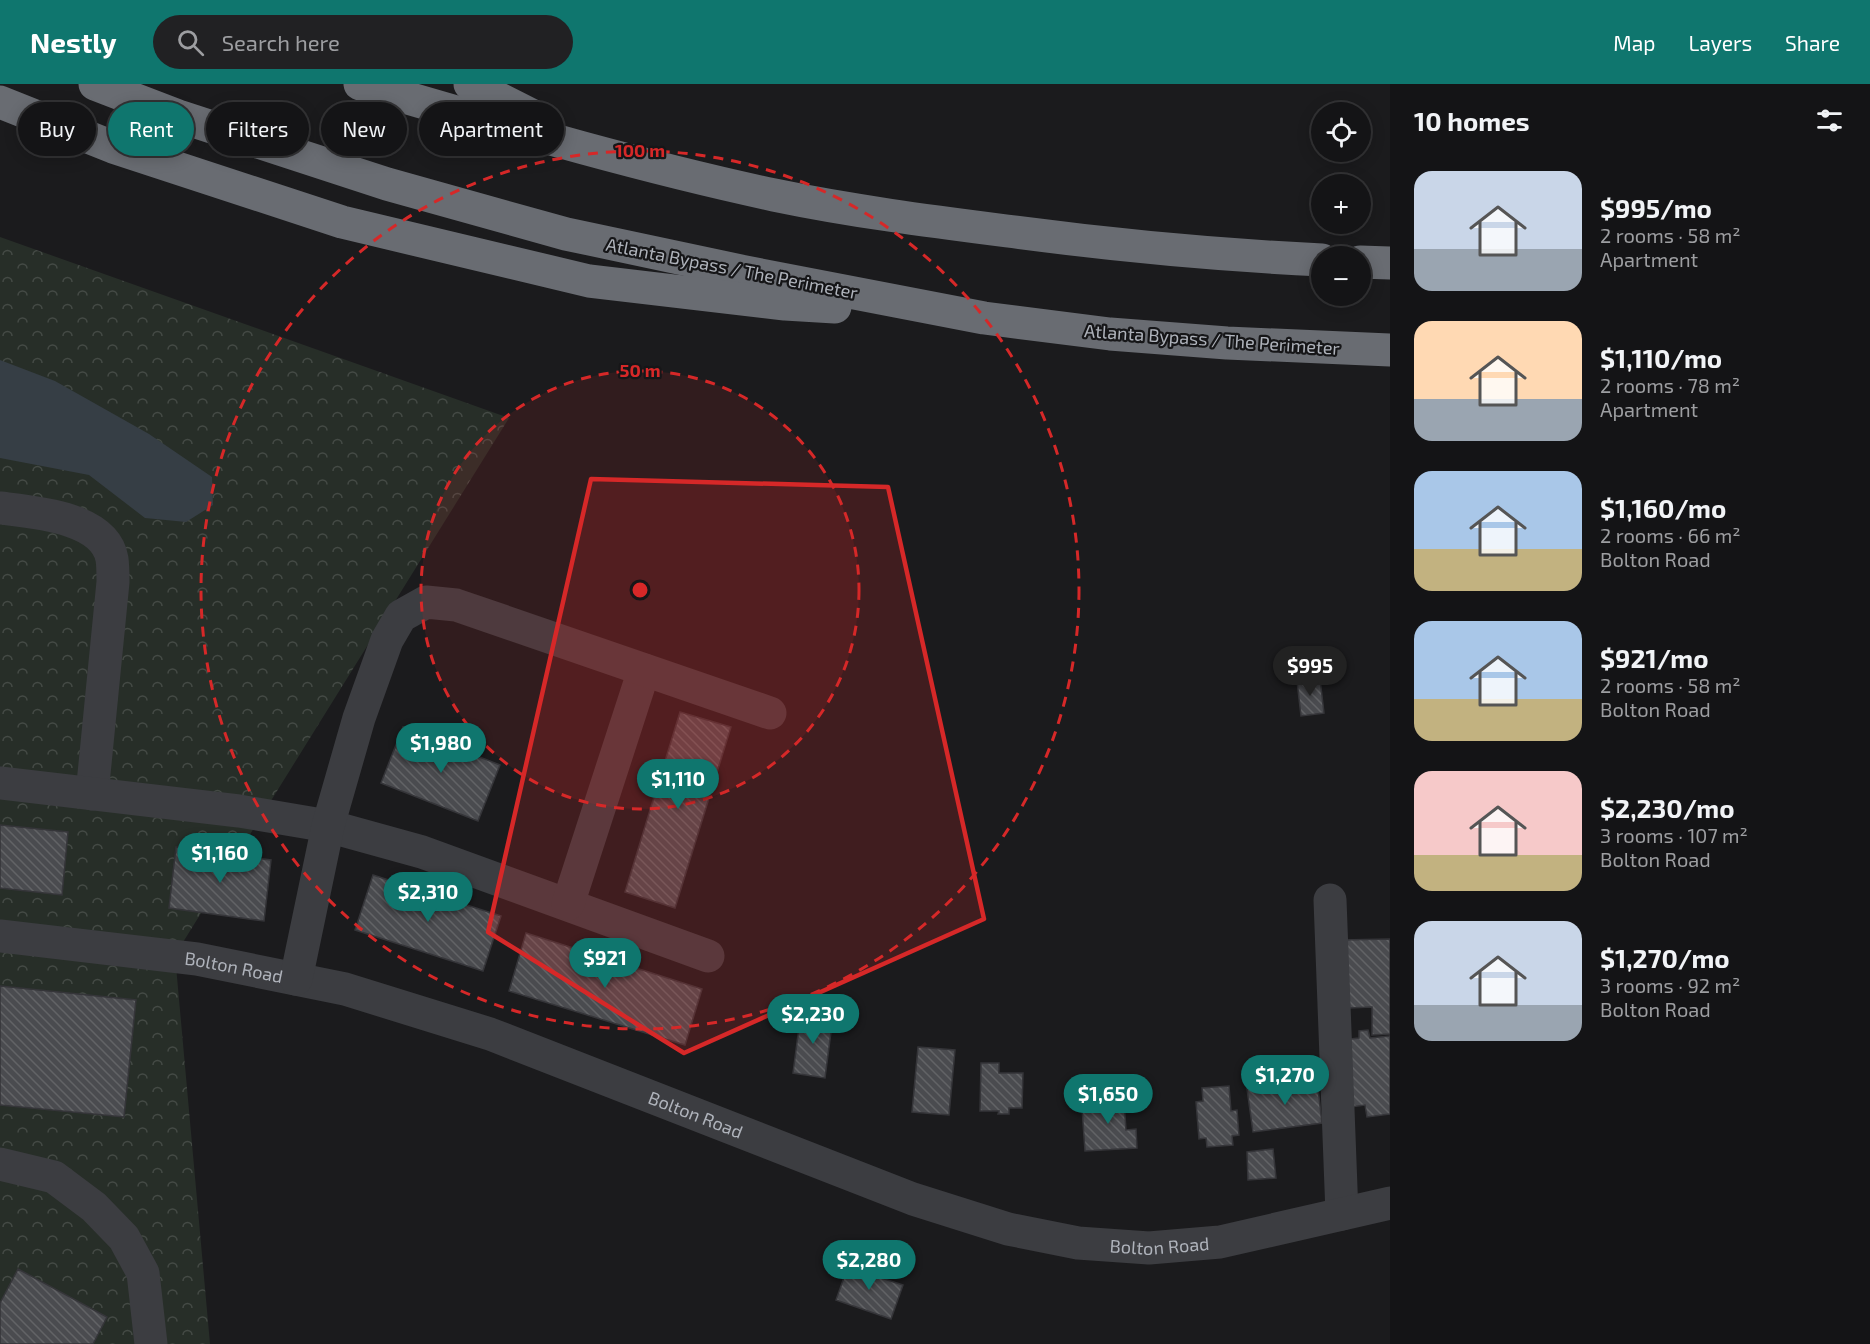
<!DOCTYPE html>
<meta charset="utf-8">
<style>
:root{--surface:#141416;--page:#212123;--text:#f1f3f6;--muted:#9d9ea1;--line:#333335;--accent:#0f766e}
body{margin:0;font-family:"Exo 2",sans-serif;background:var(--page);color:var(--text);height:100vh;display:flex;flex-direction:column;font-size:22px;white-space:nowrap}
*{box-sizing:border-box;margin:0}
p{font-size:20px;color:var(--muted)}
.icon{flex:none;width:33px;height:33px;fill:none;stroke:currentColor;stroke-width:2;stroke-linecap:round;stroke-linejoin:round}
.map{position:relative;flex:1;overflow:hidden}
.side{display:flex;flex-direction:column;background:var(--surface);width:480px}
.side>*{flex:none}
.hud{position:absolute;left:18px;top:18px;width:570px;height:54px;display:flex;gap:12px}
.buttons{position:absolute;left:1311px;top:18px;display:grid;gap:12px}
.buttons a{display:grid;place-items:center;width:60px;height:60px;border-radius:50%;background:var(--surface);box-shadow:0 3px 15px #0003,0 0 0 2px var(--line);font-size:30px}
.price{position:absolute;translate:-50% -51px;padding:0 14px;border-radius:21px;background:var(--accent);color:#fff;font-size:20px;line-height:39px;filter:drop-shadow(0 2px 3px #0008)}
.price::after{content:'';position:absolute;left:50%;top:36px;width:18px;height:14px;margin-left:-9px;background:inherit;clip-path:polygon(0 0,100% 0,50% 100%)}
.price.on{background:#222;color:#fff}
ul{padding:0;list-style:none}
li{display:flex;align-items:center;gap:18px;height:150px;padding:0 24px}
li span{display:grid;place-items:center;flex:none;width:168px;height:120px;border-radius:18px;color:#555}
li>.icon{margin-inline-start:auto}
span .icon{width:72px;height:72px;fill:#fffc;stroke-width:1}
li b{font-size:26px}
h2{display:flex;justify-content:space-between;align-items:center;height:72px;padding:0 24px;font-size:26px}
.chip{padding:0 21px;border-radius:27px;background:var(--surface);box-shadow:0 3px 15px #0003,0 0 0 2px var(--line);font-size:21px;line-height:54px}
.chip.on{background:var(--accent);color:#fff}
header{display:flex;align-items:center;gap:36px;box-sizing:border-box;height:84px;padding:0 30px;background:var(--accent);color:#fff}
header strong{font-size:28px}
nav{display:flex;gap:33px;margin-inline-start:auto;font-size:21px}
.search{width:420px;height:54px;background:var(--page);display:flex;align-items:center;gap:15px;box-sizing:border-box;padding:0 21px;border-radius:33px;color:var(--muted);font-size:22px}
main{display:flex;flex:1;min-height:0}
.map>svg:first-child{display:block}
</style>
<header>
<strong>Nestly</strong>
<div class="search"><svg class="icon" aria-label="search" viewBox="0 0 24 24"><circle cx="10" cy="10" r="6"/><path d="M15 15l6 6"/></svg>Search here</div>
<nav><a>Map</a><a>Layers</a><a>Share</a></nav>
</header>
<main>
<div class="map">
<svg width="1390" height="1260" viewBox="0 0 1390 1260">
<defs>
<pattern id="forest-crowns" width="20" height="18" patternUnits="userSpaceOnUse" patternTransform="scale(1.5)"><rect width="20" height="18" fill="#272e28"/><path d="M2 6a3 3 0 1 1 6 0M12 15a3 3 0 1 1 6 0" fill="none" stroke="#444a45"/></pattern>
<pattern id="building-back-hatch" width="6" height="6" patternUnits="userSpaceOnUse" patternTransform="scale(1.5)"><rect width="6" height="6" fill="#4a4b4f"/><path d="M-1 5l2 2M0 0l6 6M5-1l2 2" fill="none" stroke="#626366"/></pattern>
</defs>
<rect width="100%" height="100%" fill="#1b1b1d"/>
<polygon fill="url(#forest-crowns)" points="0,153 509,334 175,871 210,1260 0,1260"/>
<polygon fill="#363e45" points="0,276 55,297 149,350 212,393 213,421 186,438 145,434 89,391 0,374"/>
<g fill="url(#building-back-hatch)" stroke="#353539" stroke-width="1.5">
<polygon points="1320,595 1324,629 1301,632 1297,597"/>
<polygon points="680,628 731,643 675,824 625,808"/>
<polygon points="403,643 500,681 478,737 381,699"/>
<polygon points="0,741 68,748 62,811 0,804"/>
<polygon points="176,763 271,776 264,837 169,824"/>
<polygon points="373,791 501,832 483,887 355,846"/>
<polygon points="526,849 702,905 685,961 509,907"/>
<polygon points="1390,855 1390,950 1372,951 1372,923 1349,924 1341,856"/>
<polygon points="0,902 136,916 124,1033 0,1021"/>
<polygon points="801,928 833,933 825,994 793,989"/>
<polygon points="1368,946 1370,954 1390,952 1390,1030 1367,1033 1365,1021 1351,1023 1342,956 1359,954 1359,947"/>
<polygon points="918,963 955,966 949,1031 912,1028"/>
<polygon points="981,979 999,979 999,989 1023,989 1022,1024 1009,1024 1009,1030 998,1030 999,1027 980,1027"/>
<polygon points="1317,996 1322,1039 1253,1048 1247,1005"/>
<polygon points="1229,1002 1231,1027 1237,1026 1239,1051 1232,1052 1233,1061 1207,1063 1206,1054 1199,1055 1196,1018 1203,1017 1202,1004"/>
<polygon points="1123,1004 1126,1046 1136,1045 1137,1064 1085,1067 1082,1024 1107,1022 1106,1005"/>
<polygon points="1273,1065 1276,1094 1248,1096 1247,1068"/>
<polygon points="860,1178 875,1183 872,1191 903,1201 891,1235 836,1216 848,1182 858,1185"/>
<polygon points="18,1185 107,1233 93,1260 0,1260 0,1219"/>
</g>
<g fill="none" stroke-linecap="round" stroke-linejoin="round">
<g stroke="#3c3d41" stroke-width="33">
<path d="M0 424C33 428 105 433 112 475 113 482 113 491 113 498L92 710"/>
<polyline points="0,699 239,727 328,742 422,768 708,872"/>
<polyline points="1330,816 1342,1130"/>
<polyline points="568,820 644,586"/>
<path id="s1" d="M0 852 197 875 345 905 490 950 913 1115 1008 1145 1078 1159 1149 1164 1220 1158 1390 1119"/>
<polyline points="296,895 328,742 359,634 387,556 401,532 426,518 456,521 770,629"/>
<polyline points="0,1080 54,1093 94,1123 124,1154 143,1189 151,1260"/>
</g>
<g stroke="#696c72" stroke-width="33">
<polyline points="95,0 178,32 387,100 566,150 745,188 984,234 1110,250 1227,259 1390,266"/>
<path d="M360 0C497 40 634 81 774 111 851 127 929 137 1007 147 1112 161 1216 171 1322 176"/>
<polyline points="470,0 547,39"/>
<polyline points="0,18 113,63 342,138 589,197 785,220 835,223"/>
<polyline points="1360,178 1390,179"/>
</g>
</g>
<path fill="#d62828" fill-opacity="0.2" stroke="#d62828" stroke-width="4.5" stroke-linejoin="round" d="M591 395 888 403 984 835 684 969 488 848Z"/>
<circle cx="640" cy="506" r="219" fill="#d62828" fill-opacity=".12"/>
<g fill="none" stroke="#d62828" stroke-width="3" stroke-dasharray="10 8">
<circle cx="640" cy="506" r="219"/>
<circle cx="640" cy="506" r="439"/>
</g>
<g text-anchor="middle" dominant-baseline="central" stroke-width="4.5" stroke-linejoin="round" paint-order="stroke">
<g font-size="18" fill="#afb3bb" stroke="#161618">
<text transform="translate(732 184) rotate(11)">Atlanta Bypass / The Perimeter</text>
<text transform="translate(1212 255) rotate(4)">Atlanta Bypass / The Perimeter</text>
<text stroke="none"><textPath href="#s1" startOffset="236">Bolton Road</textPath></text>
<text stroke="none"><textPath href="#s1" startOffset="722">Bolton Road</textPath></text>
<text stroke="none"><textPath href="#s1" startOffset="1208">Bolton Road</textPath></text>
</g>
</g>
<circle cx="640" cy="506" r="9" fill="#d62828" stroke="#161618" stroke-width="3"/>
<g font-size="18" text-anchor="middle" font-weight="bold" fill="#d62828" stroke="#161618" stroke-width="4.5" stroke-linejoin="round" paint-order="stroke">
<text x="640" y="73">100 m</text>
<text x="640" y="293">50 m</text>
</g>
</svg>
<div class="buttons">
<a><svg class="icon" aria-label="locate" viewBox="0 0 24 24"><circle cx="12" cy="12" r="6"/><path d="M12 2v4M12 18v4M2 12h4M18 12h4"/></svg></a>
<a>+</a>
<a>−</a>
</div>
<b class="price on" style="left:1310px;top:613px">$995</b>
<b class="price" style="left:441px;top:690px">$1,980</b>
<b class="price" style="left:678px;top:726px">$1,110</b>
<b class="price" style="left:220px;top:800px">$1,160</b>
<b class="price" style="left:428px;top:839px">$2,310</b>
<b class="price" style="left:605px;top:905px">$921</b>
<b class="price" style="left:813px;top:961px">$2,230</b>
<b class="price" style="left:1285px;top:1022px">$1,270</b>
<b class="price" style="left:1108px;top:1041px">$1,650</b>
<b class="price" style="left:869px;top:1207px">$2,280</b>
<div class="hud">
<a class="chip">Buy</a>
<a class="chip on">Rent</a>
<a class="chip">Filters</a>
<a class="chip">New</a>
<a class="chip">Apartment</a>
</div>
</div>
<section class="side">
<h2>10 homes<svg class="icon" aria-label="filters" viewBox="0 0 24 24"><path d="M4 7h16M4 17h16"/><circle cx="9" cy="7" r="2"/><circle cx="15" cy="17" r="2"/></svg></h2>
<ul>
<li><span style="background:linear-gradient(#c9d6e8 65%,#9aa5b1 0)"><svg class="icon" aria-label="home" viewBox="0 0 24 24"><path d="M3 11l9-7 9 7M6 9v11h12V9"/></svg></span><div><b>$995/mo</b><p>2 rooms · 58 m²</p><p>Apartment</p></div></li>
<li><span style="background:linear-gradient(#ffd9b3 65%,#9aa5b1 0)"><svg class="icon" aria-label="home" viewBox="0 0 24 24"><path d="M3 11l9-7 9 7M6 9v11h12V9"/></svg></span><div><b>$1,110/mo</b><p>2 rooms · 78 m²</p><p>Apartment</p></div></li>
<li><span style="background:linear-gradient(#a9c7e8 65%,#c2b280 0)"><svg class="icon" aria-label="home" viewBox="0 0 24 24"><path d="M3 11l9-7 9 7M6 9v11h12V9"/></svg></span><div><b>$1,160/mo</b><p>2 rooms · 66 m²</p><p>Bolton Road</p></div></li>
<li><span style="background:linear-gradient(#a9c7e8 65%,#c2b280 0)"><svg class="icon" aria-label="home" viewBox="0 0 24 24"><path d="M3 11l9-7 9 7M6 9v11h12V9"/></svg></span><div><b>$921/mo</b><p>2 rooms · 58 m²</p><p>Bolton Road</p></div></li>
<li><span style="background:linear-gradient(#f6c9c9 70%,#c2b280 0)"><svg class="icon" aria-label="home" viewBox="0 0 24 24"><path d="M3 11l9-7 9 7M6 9v11h12V9"/></svg></span><div><b>$2,230/mo</b><p>3 rooms · 107 m²</p><p>Bolton Road</p></div></li>
<li><span style="background:linear-gradient(#c9d6e8 70%,#9aa5b1 0)"><svg class="icon" aria-label="home" viewBox="0 0 24 24"><path d="M3 11l9-7 9 7M6 9v11h12V9"/></svg></span><div><b>$1,270/mo</b><p>3 rooms · 92 m²</p><p>Bolton Road</p></div></li>
</ul>
</section>
</main>
